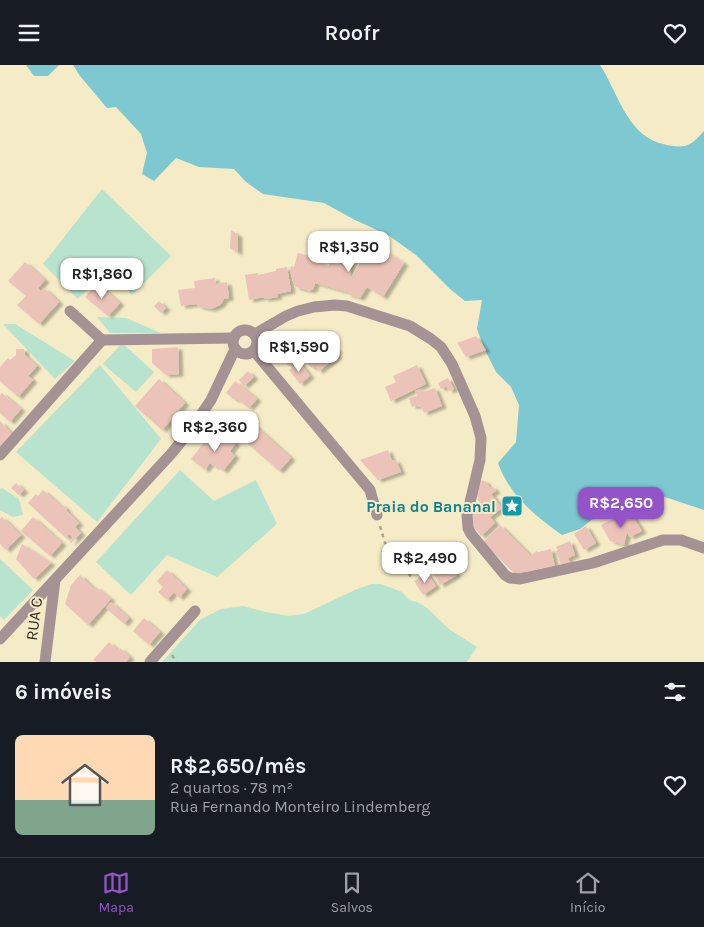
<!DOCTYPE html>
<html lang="pt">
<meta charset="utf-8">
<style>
:root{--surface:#171b24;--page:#242831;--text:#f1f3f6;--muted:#9ea1a6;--line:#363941;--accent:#9453c9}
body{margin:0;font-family:Karla,sans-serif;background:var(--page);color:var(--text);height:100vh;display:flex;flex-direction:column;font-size:19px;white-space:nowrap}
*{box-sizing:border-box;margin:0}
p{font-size:16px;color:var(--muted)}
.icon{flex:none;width:28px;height:28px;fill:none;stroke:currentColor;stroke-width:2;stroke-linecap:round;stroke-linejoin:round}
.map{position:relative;height:597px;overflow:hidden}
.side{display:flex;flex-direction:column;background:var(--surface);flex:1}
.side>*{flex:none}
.price{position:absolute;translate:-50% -42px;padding:0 11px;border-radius:10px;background:#fff;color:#222;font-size:16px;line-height:32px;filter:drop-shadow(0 1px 2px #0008)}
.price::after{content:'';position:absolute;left:50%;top:30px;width:15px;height:11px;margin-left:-8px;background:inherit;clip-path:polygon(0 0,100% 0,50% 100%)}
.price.selected{background:var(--accent);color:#fff}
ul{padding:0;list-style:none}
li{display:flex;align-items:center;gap:15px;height:125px;padding:0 15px}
li span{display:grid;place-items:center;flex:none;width:140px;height:100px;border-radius:8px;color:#555}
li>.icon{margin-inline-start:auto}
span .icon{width:60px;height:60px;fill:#fffc;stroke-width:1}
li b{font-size:21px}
h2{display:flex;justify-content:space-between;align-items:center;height:60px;padding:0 15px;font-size:21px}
header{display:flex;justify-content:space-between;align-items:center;height:65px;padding:0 15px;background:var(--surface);font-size:22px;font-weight:600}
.dock{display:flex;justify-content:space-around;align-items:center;height:70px;border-top:1px solid var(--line);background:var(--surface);font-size:14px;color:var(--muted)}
.dock a{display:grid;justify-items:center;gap:2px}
.dock .selected{color:var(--accent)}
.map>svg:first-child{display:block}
</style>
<header><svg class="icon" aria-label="menu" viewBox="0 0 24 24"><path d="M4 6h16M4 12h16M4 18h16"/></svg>Roofr<svg class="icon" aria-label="heart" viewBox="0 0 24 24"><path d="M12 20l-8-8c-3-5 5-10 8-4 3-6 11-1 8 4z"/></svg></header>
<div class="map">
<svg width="704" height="597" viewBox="0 0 704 597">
<defs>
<filter id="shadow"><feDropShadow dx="4.5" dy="2.5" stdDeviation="1" flood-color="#0004"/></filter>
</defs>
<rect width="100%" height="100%" fill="#f5ebc7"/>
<g fill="#b8e3cf">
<polygon points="102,124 171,191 132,230 107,203 78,234 43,199"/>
<polygon points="97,252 126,253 161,268 110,268"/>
<polygon points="3,259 15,259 75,296 55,314"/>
<polygon points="122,278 154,307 136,327 103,299"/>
<polygon points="100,300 161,374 97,457 16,387"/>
<polygon points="180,405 214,436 256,415 277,459 217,512 167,490 131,530 96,497"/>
<polygon points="2,423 19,434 23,450 13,452 0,445 0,424"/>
<polygon points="0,494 33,525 4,555 0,551"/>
<polygon points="371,519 381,519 402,527 409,535 417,537 427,543 449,564 477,582 467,597 162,597 200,555 221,544 243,541 266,547 288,551 304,549 355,525"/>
</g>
<g fill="#7ec8d1">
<polygon points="26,0 59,0 48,11 34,11"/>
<path d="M73 0H600C619 29 627 73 667 80 688 84 691 80 704 66V445L662 431 648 435 619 437 598 450 580 464 562 470C534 450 510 431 498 398L516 377 519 340 511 322 496 307 485 285 477 264 482 235 465 236 450 224 416 190 388 170 355 155 324 138 263 129 246 117 234 104 199 102 176 93 154 116 142 109 147 88 141 69 116 42 107 43 80 11Z"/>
</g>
<g fill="#ebc3b8" filter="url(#shadow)">
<polygon points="231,165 238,170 238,188 230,183"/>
<polygon points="373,178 404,198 383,232 367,222 360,233 347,229 347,227 315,218 313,225 311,224 311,226 295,222 290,206 291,201 294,202 298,188 317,193 316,196 322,198 321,199 329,201 330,197 338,199 340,191 352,194 350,211 351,212"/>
<polygon points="25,197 45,215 38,223 41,226 44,223 59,237 39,259 17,240 26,231 8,216"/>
<polygon points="287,202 291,226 277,229 278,232 265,234 264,232 249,235 245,210 258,208 258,210 276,206 276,204"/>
<polygon points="215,213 216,219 227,217 229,233 224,234 221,239 216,242 211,244 200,242 196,239 181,241 178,225 195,223 194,216"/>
<polygon points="97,218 120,238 108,251 85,232"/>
<polygon points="159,236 166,243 161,248 154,241"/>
<polygon points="306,265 310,271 311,270 312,271 316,269 319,273 324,269 338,286 336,288 338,291 319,306 314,301 312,303 304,294 307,291 305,289 289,301 283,294 288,290 285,286 291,281 289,278"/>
<polygon points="476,271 486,285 466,292 457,278"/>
<polygon points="178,282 179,309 166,310 152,298 152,284"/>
<polygon points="16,284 24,284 25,290 37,301 28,311 33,315 18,332 0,316 0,302 8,293 10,295 16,290"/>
<polygon points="299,297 310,311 300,319 289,305"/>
<polygon points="417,300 426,319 391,336 385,322 396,317 393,311"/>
<polygon points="248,306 254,312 244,321 239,315"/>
<polygon points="448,313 454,324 449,326 446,321 441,324 438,318"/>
<polygon points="159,314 185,338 174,350 175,356 170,356 162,365 151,355 151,351 147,352 135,341"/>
<polygon points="235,316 257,334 249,343 236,333 235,335 226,328"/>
<polygon points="435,323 442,341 424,348 421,341 418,342 417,340 412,342 409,333 417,331 415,326 421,324 423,327"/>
<polygon points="2,328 21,344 10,357 0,348 0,330"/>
<polygon points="249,355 291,393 279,406 248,379 252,374 250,372 247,375 238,368"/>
<polygon points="0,356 13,370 0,383"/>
<polygon points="225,369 236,378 230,386 235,391 223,406 216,400 215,402 210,398 205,405 191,394 210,370 218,377"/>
<polygon points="388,385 392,396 396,395 401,407 378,415 360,395"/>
<polygon points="478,415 485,416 490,423 492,421 496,426 491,429 502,443 490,452 495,458 481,471 472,460 474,439 480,438 477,434 479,433 475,430"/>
<polygon points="16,418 24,425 19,430 11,423"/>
<polygon points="43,425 60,440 61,439 67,444 66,445 79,458 75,462 81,468 71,478 70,477 73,473 69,469 66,473 28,438 36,429 38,431"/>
<polygon points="631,448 642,466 630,472 627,467 624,480 610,476 601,460 618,451 620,454"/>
<polygon points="2,452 21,470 6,485 0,479 0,454"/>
<polygon points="33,452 62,478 50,491 21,466"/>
<polygon points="500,460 531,491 536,486 538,487 551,484 555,502 542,505 514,508 483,477"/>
<polygon points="586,461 596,478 584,485 574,469"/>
<polygon points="570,476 575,490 568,493 570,497 561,500 556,486 558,485 556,482"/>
<polygon points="22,479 51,498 34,514 16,494"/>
<polygon points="447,493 457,510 440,520 430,503"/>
<polygon points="167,505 187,524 179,533 174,527 167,535 158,527 163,522 157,516"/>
<polygon points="427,508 436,521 423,530 414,516"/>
<polygon points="80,510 94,524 96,522 111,534 88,560 65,539 71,520"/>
<polygon points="111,537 129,553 124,559 106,543"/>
<polygon points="144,553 160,567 149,580 133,566"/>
<polygon points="109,577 118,585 120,583 130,592 126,597 96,597 93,595"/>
</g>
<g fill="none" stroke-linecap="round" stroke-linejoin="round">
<g stroke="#ada68a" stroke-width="2.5" stroke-dasharray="4 4" stroke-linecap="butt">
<polyline points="380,461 385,478 412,513"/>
<polyline points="172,590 176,597"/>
</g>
<g stroke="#a49294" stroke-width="11">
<polyline points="70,246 102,275"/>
<circle cx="245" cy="277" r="12"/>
<polyline points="255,269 286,251 298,246 314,242 335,240 347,241 410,261 431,274 441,282 452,299 475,351 481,373 480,395 467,450 468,463 471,469 505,510 510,513 520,514 593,498 663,475 681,475 704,483"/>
<polyline points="102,275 234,273"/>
<polyline points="254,286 370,425 377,450"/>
<polyline points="0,390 102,275"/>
<polyline points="0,574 171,389 192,363 211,335 235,284"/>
<polyline points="45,597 55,515"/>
<polyline points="150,597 195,546"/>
</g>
</g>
<defs>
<g id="sight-square" transform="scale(1.125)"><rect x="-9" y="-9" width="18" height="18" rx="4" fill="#0f9aa8" stroke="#f5ebc7"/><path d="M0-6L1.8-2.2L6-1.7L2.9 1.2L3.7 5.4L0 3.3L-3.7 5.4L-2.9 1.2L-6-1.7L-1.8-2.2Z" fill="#fff"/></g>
</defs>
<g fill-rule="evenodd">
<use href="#sight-square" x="512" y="441"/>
</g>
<g text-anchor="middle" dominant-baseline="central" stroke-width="4" stroke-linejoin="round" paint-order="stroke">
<g font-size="16" font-weight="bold" fill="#0d838f" stroke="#f5ebc7" text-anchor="end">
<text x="496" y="441">Praia do Bananal</text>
</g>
<g font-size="16" fill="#2f2b1d" stroke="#f5ebc7">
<text transform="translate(34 554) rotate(-83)">RUA C</text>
</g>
</g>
</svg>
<b class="price" style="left:349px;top:208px">R$1,350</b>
<b class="price" style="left:102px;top:235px">R$1,860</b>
<b class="price" style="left:299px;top:308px">R$1,590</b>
<b class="price" style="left:215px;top:388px">R$2,360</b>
<b class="price selected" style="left:621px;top:464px">R$2,650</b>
<b class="price" style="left:425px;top:519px">R$2,490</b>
</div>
<section class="side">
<h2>6 imóveis<svg class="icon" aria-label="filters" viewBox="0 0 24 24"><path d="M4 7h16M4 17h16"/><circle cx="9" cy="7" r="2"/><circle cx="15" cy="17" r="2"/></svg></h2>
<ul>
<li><span style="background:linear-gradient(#ffd9b3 65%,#7fa58c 0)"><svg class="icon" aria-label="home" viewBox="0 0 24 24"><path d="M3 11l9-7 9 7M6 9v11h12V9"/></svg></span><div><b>R$2,650/mês</b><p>2 quartos · 78 m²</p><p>Rua Fernando Monteiro Lindemberg</p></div><svg class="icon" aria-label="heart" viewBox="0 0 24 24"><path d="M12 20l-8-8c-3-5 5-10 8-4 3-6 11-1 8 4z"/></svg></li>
</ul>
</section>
<nav class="dock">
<a class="selected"><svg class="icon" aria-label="map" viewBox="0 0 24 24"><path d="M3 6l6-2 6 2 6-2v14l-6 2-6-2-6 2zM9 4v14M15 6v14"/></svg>Mapa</a>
<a><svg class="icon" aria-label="saved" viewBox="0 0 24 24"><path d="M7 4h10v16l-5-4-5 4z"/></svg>Salvos</a>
<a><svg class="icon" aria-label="home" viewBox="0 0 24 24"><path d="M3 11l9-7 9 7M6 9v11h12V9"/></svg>Início</a>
</nav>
